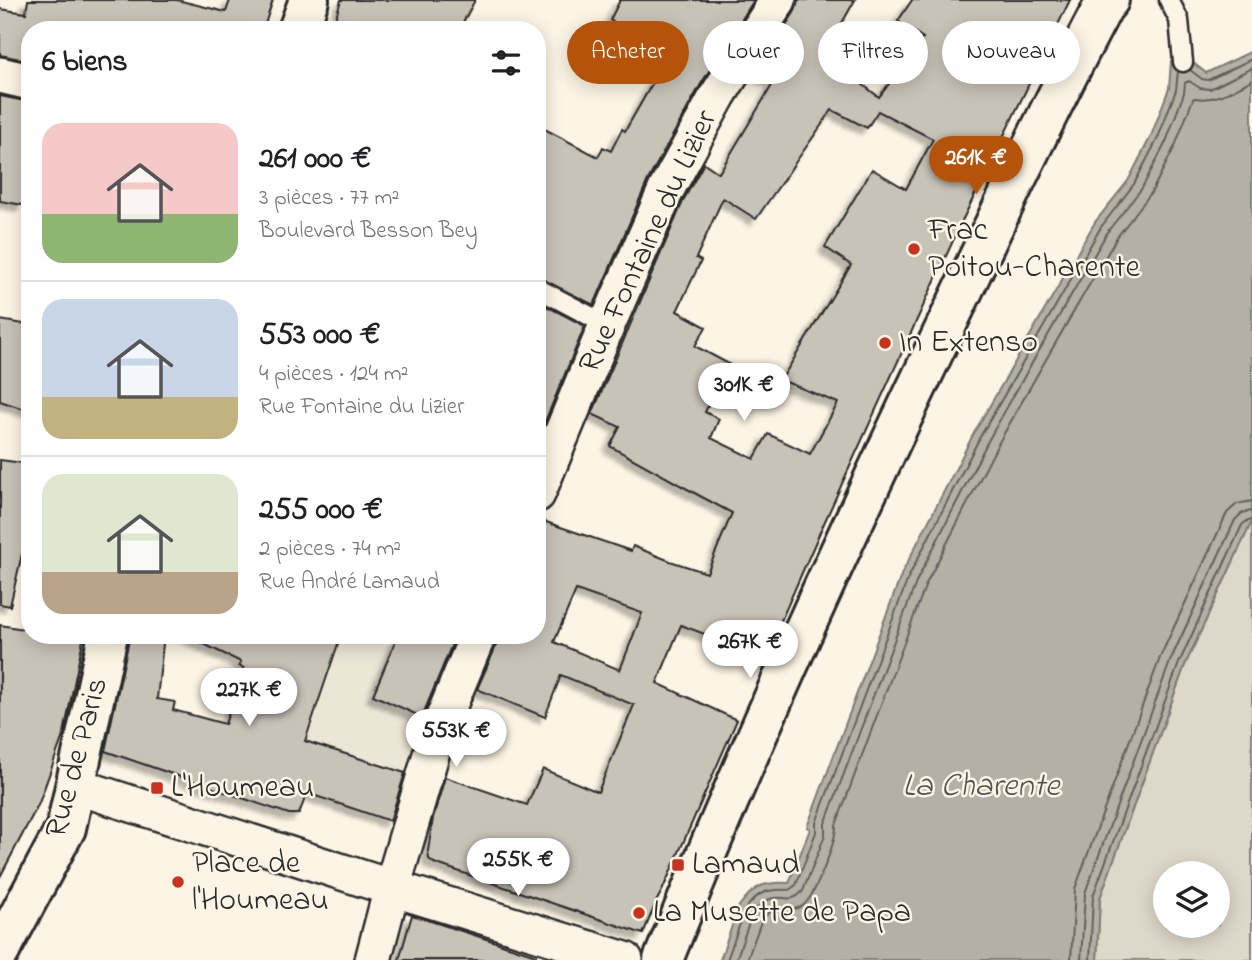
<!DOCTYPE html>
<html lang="fr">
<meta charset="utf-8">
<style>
:root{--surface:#fff;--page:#f2f2f2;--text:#202124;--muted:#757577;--line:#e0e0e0;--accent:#b45309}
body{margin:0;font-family:"Indie Flower",sans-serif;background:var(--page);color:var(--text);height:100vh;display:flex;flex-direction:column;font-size:26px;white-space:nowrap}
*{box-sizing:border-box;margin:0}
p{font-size:23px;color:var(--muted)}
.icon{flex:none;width:38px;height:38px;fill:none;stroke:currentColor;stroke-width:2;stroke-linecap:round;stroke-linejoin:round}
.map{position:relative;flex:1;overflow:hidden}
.panel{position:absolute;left:21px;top:21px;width:525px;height:623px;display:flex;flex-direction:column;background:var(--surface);border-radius:28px;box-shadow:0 4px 18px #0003}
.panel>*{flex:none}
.banner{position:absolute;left:567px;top:21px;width:579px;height:63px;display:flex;gap:14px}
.controls{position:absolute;left:1153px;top:861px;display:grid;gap:14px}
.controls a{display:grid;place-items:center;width:77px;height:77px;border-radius:50%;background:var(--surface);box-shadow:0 4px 18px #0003;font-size:35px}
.price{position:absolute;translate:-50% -60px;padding:0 16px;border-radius:24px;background:#fff;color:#222;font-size:23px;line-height:46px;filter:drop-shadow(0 2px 4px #0008)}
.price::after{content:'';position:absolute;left:50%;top:42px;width:21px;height:16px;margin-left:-10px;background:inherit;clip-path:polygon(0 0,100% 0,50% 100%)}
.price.active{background:var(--accent);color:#fff}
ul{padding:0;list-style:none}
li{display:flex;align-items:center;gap:21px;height:175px;padding:0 21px}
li+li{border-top:2px solid var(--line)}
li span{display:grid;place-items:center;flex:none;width:196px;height:140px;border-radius:21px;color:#555}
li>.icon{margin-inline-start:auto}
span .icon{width:84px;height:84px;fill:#fffc;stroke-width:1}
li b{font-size:30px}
h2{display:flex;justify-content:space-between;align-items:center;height:84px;padding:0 21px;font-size:30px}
.chip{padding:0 24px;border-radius:32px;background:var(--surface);box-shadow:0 4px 18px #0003;font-size:24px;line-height:63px}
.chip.active{background:var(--accent);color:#fff}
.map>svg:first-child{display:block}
</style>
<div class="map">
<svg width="1252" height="960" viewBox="0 0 1252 960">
<defs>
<filter id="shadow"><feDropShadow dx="-6" dy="6" stdDeviation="2" flood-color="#0004"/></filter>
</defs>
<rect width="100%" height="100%" fill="#fcf5e5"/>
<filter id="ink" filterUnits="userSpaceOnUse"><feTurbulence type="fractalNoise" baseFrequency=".0143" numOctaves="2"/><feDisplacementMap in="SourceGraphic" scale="14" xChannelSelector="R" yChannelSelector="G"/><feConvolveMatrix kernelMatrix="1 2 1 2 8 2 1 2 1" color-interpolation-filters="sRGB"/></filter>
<g filter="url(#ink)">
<polygon fill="#ece6d7" points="303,635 370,635 444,673 425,718 390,821 307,793 298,818 187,780 198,742 216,748"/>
<path fill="#ded8ca" stroke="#84827a" stroke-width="2" fill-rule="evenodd" d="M1252 521V960H1097L1100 898 1185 665ZM1166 873H1218V926H1166Z"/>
<path fill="#b4b0a5" stroke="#7d7b74" stroke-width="2" d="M1252 51V521L1185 665 1100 898 1097 960H720L739 906C754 886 764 881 789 883L810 829 807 827 902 573 974 433 1015 362 1095 222 1128 181 1151 136 1169 88 1171 61 1192 62 1206 73Z"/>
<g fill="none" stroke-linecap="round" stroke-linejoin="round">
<g stroke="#62605c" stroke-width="2">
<polyline points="1190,70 1202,79 1208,80 1252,59"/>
<path d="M727 960 745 910C758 891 767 889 789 890L796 885 816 832V823L909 576 980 437 1021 366 1101 227 1134 184 1158 138 1176 90 1178 71"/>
<path d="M736 960 752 914C757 908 763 901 770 899 784 894 790 905 803 891L825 835V824L917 580 988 441 1028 370 1108 231 1142 188 1166 142 1184 93 1185 83 1189 81 1200 88 1210 89 1252 68"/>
<path d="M747 960 762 919 773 909C783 909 792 911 801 907 815 899 836 841 836 825L926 584 997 446 1037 375 1117 237 1151 193 1175 146 1193 99 1195 98C1216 102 1234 89 1252 80"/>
<polyline points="1071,960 1075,889 1161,655 1227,513 1237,504 1252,501"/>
<polyline points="1081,960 1085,893 1171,659 1235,520 1242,513 1252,511"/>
<polyline points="1090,960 1093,896 1179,663 1242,525 1247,521 1252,520"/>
</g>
</g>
<g fill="#c8c3b7" stroke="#2b2b2b" stroke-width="2" fill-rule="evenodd" filter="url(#shadow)">
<polygon points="28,0 177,0 226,12 230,0 273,0 263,30 30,30 30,61 0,55 0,9 26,13"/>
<polygon points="341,0 475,0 459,30 332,30"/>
<polygon points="620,0 754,0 701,84 648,180 594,305 537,277 537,125 598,157 603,147 611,151 622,129 625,131 669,54 610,20"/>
<path d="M798 0H855L824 55 879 97 923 38 898 21 912 0H1070L962 221 820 532 765 657 681 625 657 683 737 720 662 891 657 900 643 934 434 863 429 859 428 851 433 818 445 777 527 805 543 769 598 792 634 705 561 675 545 717 477 689 501 635H537V519L631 551 633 546 670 561 707 573 732 513 700 496 610 446 620 427 592 414 684 199 704 163 719 173 774 82 756 73 795 11ZM832 110 867 128 878 111 933 139 906 189 872 169 825 247 851 265 781 380 838 403 810 454 768 434 754 459 711 438 719 419 705 412 729 364 695 346 706 327 677 311 701 261 696 258 723 198 756 219ZM576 590 642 613 620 670 554 642Z"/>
<polygon points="0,96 30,102 30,179 23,205 0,201"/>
<polygon points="537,301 585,326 537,441"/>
<polygon points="0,320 30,325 30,411 0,401"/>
<polygon points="0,460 30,464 30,556 22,554 10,606 0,604"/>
<polygon points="0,625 30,630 30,635 84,635 64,733 39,803 0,877"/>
<polygon points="130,635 164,635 157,699 175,702 173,710 225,724 244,668 239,666 241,662 185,635 341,635 305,741 405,773 390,821 307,793 299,814 289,814 105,751"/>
<polygon points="398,635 439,635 453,642 422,717 373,695"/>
<polygon points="412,915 536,955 535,960 399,960"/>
</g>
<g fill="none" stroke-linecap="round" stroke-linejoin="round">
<g stroke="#2b2b2b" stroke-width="23">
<g id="lane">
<polyline points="1169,0 1179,20 1183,62"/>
<polyline points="537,288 607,325"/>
</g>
</g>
<g stroke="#2b2b2b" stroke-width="40">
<g id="street">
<polyline points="0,75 30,82"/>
<polyline points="537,494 607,325 666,190 718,95 778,0"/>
<polyline points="76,786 392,888 625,960"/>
<polyline points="373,960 392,888 437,734 478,635"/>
</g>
</g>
<g stroke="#2b2b2b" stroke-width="44">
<g id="secondary">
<polyline points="298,30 309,0"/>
<polyline points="0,951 66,828 108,635"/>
<path d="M663 960C746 752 840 547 937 345 991 232 1044 118 1103 7L1109 0"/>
</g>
</g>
<use href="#lane" stroke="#fcf5e5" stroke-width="18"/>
<use href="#street" stroke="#fcf5e5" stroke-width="35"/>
<use href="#secondary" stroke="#fcf5e5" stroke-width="38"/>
</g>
</g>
<g fill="#c8321e" stroke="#fcf5e5" stroke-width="2.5">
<circle cx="914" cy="249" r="7"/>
<circle cx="885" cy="343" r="7"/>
<rect x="150" y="781" width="14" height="14" rx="3.5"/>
<rect x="671" y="858" width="14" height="14" rx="3.5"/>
<circle cx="178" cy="882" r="7"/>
<circle cx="639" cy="913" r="7"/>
</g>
<g text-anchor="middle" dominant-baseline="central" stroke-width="5" stroke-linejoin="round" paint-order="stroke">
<g font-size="32" fill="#2b2b2b" stroke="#fcf5e5" text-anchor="start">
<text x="928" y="231">Frac<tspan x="928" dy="37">Poitou-Charente</tspan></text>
<text x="899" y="343">In Extenso</text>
<text x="171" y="788">L'Houmeau</text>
<text x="192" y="864">Place de<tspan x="192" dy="37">l'Houmeau</tspan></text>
<text x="692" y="865">Lamaud</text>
<text x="653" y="913">La Musette de Papa</text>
</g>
<g font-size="32" fill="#2b2b2b" stroke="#fcf5e5">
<text transform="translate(649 242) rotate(-65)">Rue Fontaine du Lizier</text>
<text transform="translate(78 758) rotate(-75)">Rue de Paris</text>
</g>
<g font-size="33" font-style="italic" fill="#545350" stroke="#fcf5e5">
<text x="981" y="787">La Charente</text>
</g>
</g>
</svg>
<div class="controls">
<a><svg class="icon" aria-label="layers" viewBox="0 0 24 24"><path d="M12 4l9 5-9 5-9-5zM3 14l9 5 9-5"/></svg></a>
</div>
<b class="price active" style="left:976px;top:196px">261K €</b>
<b class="price" style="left:744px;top:423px">301K €</b>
<b class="price" style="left:750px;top:680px">267K €</b>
<b class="price" style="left:249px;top:728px">227K €</b>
<b class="price" style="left:456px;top:769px">553K €</b>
<b class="price" style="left:518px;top:898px">255K €</b>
<div class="banner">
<a class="chip active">Acheter</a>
<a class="chip">Louer</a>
<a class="chip">Filtres</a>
<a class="chip">Nouveau</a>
</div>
<section class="panel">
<h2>6 biens<svg class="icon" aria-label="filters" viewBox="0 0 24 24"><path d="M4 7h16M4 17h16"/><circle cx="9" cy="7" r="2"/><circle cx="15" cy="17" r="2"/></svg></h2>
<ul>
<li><span style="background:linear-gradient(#f6c9c9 65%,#8fb573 0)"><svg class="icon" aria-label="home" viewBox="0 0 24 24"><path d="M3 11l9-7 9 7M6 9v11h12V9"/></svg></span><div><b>261 000 €</b><p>3 pièces · 77 m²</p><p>Boulevard Besson Bey</p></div></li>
<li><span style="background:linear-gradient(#c9d6e8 70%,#c2b280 0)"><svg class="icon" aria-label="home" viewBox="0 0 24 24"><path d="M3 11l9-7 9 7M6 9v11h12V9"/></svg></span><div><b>553 000 €</b><p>4 pièces · 124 m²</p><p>Rue Fontaine du Lizier</p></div></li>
<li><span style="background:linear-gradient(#dfe7d0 70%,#b9a48a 0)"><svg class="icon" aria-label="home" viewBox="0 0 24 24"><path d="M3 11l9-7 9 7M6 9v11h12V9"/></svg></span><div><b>255 000 €</b><p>2 pièces · 74 m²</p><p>Rue André Lamaud</p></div></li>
</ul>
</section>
</div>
